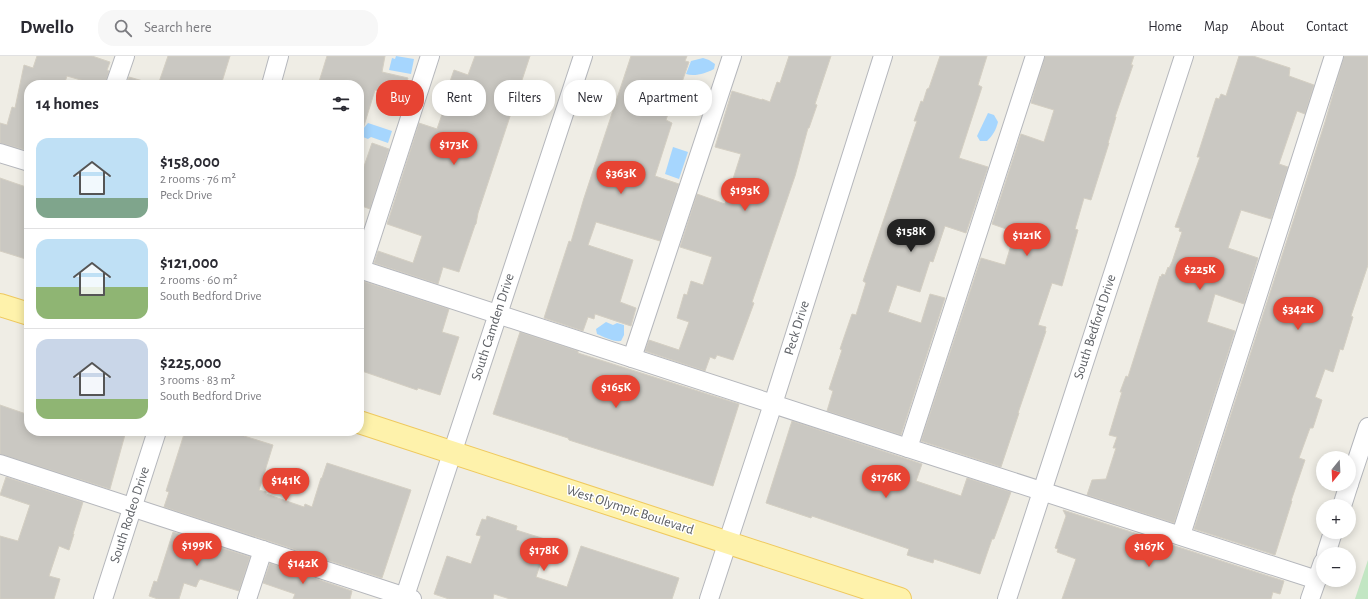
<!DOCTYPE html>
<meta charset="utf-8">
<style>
:root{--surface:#fff;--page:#f7f7f7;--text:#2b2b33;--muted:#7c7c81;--line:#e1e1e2;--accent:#e74433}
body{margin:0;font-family:"Alegreya Sans",sans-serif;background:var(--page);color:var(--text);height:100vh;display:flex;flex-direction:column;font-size:15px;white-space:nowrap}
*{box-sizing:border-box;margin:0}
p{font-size:13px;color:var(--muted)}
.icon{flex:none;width:22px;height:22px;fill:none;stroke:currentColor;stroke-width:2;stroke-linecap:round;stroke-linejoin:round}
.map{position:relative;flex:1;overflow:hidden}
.details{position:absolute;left:24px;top:24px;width:340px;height:356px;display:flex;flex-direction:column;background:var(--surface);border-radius:16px;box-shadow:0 2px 10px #0003}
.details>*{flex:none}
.guide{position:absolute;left:376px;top:24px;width:380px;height:36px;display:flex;gap:8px}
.needle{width:26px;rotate:198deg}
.controls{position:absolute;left:1316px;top:395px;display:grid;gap:8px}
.controls a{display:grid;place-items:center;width:40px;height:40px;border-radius:50%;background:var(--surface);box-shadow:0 2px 10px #0003;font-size:20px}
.price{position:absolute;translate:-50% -34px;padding:0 9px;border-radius:14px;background:var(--accent);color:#fff;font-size:13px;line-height:26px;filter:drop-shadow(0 1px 2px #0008)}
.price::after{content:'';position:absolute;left:50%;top:24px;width:12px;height:9px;margin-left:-6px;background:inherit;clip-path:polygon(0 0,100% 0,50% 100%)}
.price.current{background:#222;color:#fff}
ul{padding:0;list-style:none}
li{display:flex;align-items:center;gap:12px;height:100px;padding:0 12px}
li+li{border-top:1px solid var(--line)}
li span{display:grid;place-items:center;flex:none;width:112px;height:80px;border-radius:12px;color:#555}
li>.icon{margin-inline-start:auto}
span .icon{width:48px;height:48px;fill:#fffc;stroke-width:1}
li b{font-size:17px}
h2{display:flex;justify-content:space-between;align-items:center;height:48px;padding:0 12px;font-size:17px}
.chip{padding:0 14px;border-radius:16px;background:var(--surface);box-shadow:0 2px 10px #0003;font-size:14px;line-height:36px}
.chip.current{background:var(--accent);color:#fff}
header{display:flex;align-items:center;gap:24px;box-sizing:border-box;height:56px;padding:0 20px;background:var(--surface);border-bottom:1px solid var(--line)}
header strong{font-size:19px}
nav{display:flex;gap:22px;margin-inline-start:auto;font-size:14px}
.search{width:280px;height:36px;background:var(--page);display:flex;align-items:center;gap:10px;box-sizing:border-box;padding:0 14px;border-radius:16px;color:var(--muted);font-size:15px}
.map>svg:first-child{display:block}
</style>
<header>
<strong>Dwello</strong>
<div class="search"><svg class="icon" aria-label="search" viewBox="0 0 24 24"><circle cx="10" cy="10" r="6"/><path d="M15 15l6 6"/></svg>Search here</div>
<nav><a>Home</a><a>Map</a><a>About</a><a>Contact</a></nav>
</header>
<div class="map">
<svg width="1368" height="543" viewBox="0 0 1368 543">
<rect width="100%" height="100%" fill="#efede5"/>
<polygon fill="#c2e6c3" points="1368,504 1368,543 1355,543"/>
<g fill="#a6d6fe">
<polygon points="396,0 414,3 411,18 389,14 392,2 395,3"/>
<path d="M703 2 709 4 715 8 714 13C706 17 695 21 686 18L691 5Z"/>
<path d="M988 57 994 59 998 66C996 74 993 79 987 85H980L977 80Z"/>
<polygon points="368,67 392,75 388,87 371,81 368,83 363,81 363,73"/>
<polygon points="673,91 688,96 679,123 665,118"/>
<path d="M606 266 613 269 617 267 624 269V279L621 285C613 286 604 281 597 278L596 273Z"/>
</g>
<g fill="#cac8c2" stroke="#d4cfc3">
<polygon points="37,0 92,0 110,6 107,14 109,15 105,29 98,29 67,20 64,29 29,29 29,95 0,87 0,67 7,69 12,51 15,52 24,9 33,12"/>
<polygon points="168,0 230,0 221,29 158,29"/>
<polygon points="327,0 385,0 382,16 408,22 403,41 375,34 363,73 359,73 359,29 318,29"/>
<polygon points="475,0 530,0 478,157 476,168 475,169 459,216 443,211 438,228 374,207 378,195 413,207 422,180 387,168 390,159 419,67 437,73 450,35 447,34 454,14 468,19"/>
<polygon points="631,0 687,0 685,5 689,6 680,32 677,31 666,64 672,67 655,120 679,128 660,185 596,166 588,189 633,204 620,246 636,252 631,270 595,258 594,263 588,261 583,275 544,262 569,185 571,186 584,142"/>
<polygon points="789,0 831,0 815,48 817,49 809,72 808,72 795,120 752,246 754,247 733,304 717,299 715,303 710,301 705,315 645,295 649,284 679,294 689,266 677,262 684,238 687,239 691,225 703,229 712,201 680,191 697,138 725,148 741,98 715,91 732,35 762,44 762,43 770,46 777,26 780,27"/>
<polygon points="940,0 987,0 978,29 982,31 959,102 988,111 966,177 945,170 933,206 930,205 920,236 897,229 888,256 921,267 930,238 945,242 901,379 827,355 833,335 829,333 842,294 840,293 852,258 856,259 866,227 863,225 917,65 914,65 921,45 923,46 927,33 929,32"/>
<polygon points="1045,0 1134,0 1131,9 1133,9 1115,61 1116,61 1108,87 1109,87 1091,144 1084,142 1075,173 1078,174 1062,230 1052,227 1038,269 1046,271 1045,275 1046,275 1018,357 1019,357 1001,411 921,385 981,202 1005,209 1015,176 992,168 1021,78 1044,86 1054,54 1031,47"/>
<polygon points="1239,0 1253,0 1290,12 1289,20 1314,29 1305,58 1297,55 1279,108 1288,111 1271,163 1241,154 1228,192 1258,202 1244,248 1215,238 1207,266 1235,275 1174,467 1087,439 1092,424 1106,423 1116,392 1113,392 1117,381 1109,379 1122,336 1120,336 1126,320 1128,321 1160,220 1161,221 1162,218 1165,219 1168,211 1169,212 1172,206 1182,176 1179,175 1180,172 1175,171 1200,101 1197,101 1216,42 1219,43 1221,38 1226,40"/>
<polygon points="1344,0 1368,0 1368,209 1351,260 1353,261 1343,294 1340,293 1333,316 1325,313 1315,341 1322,344 1313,372 1310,372 1299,402 1305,404 1291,445 1292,445 1275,499 1194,473 1325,66"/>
<polygon points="129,21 143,25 143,29 126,29"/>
<polygon points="372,87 389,93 370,153 359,149 359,125"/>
<polygon points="0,122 29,132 29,204 0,195"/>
<polygon points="359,224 449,253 442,276 459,281 440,339 418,332 417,334 359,314"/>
<polygon points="520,276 578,295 578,297 739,348 713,430 569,384 568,382 493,358"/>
<polygon points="0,349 29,359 29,375 126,375 110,433 0,398"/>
<polygon points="792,365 922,408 916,425 961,440 967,422 1011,436 994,483 992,483 980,518 934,503 933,507 907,499 909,493 812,460 811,462 766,447"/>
<polygon points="185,375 233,375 245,379 244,380 273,389 259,434 266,436 266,438 304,451 305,448 312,451 321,422 322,422 327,407 411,434 382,522 164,451 169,436 166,435"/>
<polygon points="6,421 83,446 73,478 74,478 69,494 59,490 49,520 60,523 54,543 0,543 0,480 18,485 30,449 0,439"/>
<polygon points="1063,454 1284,525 1280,538 1273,536 1271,543 1062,543 1076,503 1057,496 1058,493 1055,492 1066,460"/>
<polygon points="487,460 517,470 516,474 548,484 536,521 567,531 581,490 679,522 672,543 510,543 494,538 493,543 449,543 434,538 447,500 471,508 481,480 476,479 482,463 486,464"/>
<polygon points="173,476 250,501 239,535 200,523 200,524 199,524 196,531 184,527 179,543 158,543 149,540 154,525 157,526"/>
<polygon points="270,507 352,535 350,543 293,543 295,538 263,527"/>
</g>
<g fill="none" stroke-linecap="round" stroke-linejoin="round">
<g stroke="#b5b7bc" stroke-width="20">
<g id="minor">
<polyline points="115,29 125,0"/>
<polyline points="271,29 279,0"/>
<polyline points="0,97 29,106"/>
<polyline points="359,213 908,392 1317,524"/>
<polyline points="361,213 430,0"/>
<polyline points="632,302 732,0"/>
<polyline points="908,392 1035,0"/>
<polyline points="0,408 412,543"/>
<polyline points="1349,428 1368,371"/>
<polyline points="1342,450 1349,428"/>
<polyline points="1181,479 1334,0"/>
<polyline points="1326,498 1333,476"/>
<polyline points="103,543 157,375"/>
<polyline points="247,543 263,494"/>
<polyline points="404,543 583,0"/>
<polyline points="709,543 773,348 883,0"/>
<polyline points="1007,543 1184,0"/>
<polyline points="1310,543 1323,506"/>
</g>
</g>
<g stroke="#efc95e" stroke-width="24">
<g id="major">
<polyline points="0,249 29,258"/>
<polyline points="359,366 900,543"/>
</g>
</g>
<use href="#minor" stroke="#fff" stroke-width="18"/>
<use href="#major" stroke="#fef2ab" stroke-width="22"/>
</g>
<g text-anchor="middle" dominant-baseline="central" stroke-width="3" stroke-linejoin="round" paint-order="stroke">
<g font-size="14" fill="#5d6065" stroke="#fff">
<text transform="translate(493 271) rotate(-72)">South Camden Drive</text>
<text transform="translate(1095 271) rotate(-72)">South Bedford Drive</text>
<text transform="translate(797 272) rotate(-73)">Peck Drive</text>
<text transform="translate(630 454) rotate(18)">West Olympic Boulevard</text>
<text transform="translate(130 459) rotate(-72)">South Rodeo Drive</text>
</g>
</g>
</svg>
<div class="controls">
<a><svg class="needle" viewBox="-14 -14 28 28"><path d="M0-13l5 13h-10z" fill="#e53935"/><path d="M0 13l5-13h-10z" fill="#7c7c81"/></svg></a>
<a>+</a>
<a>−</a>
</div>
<b class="price" style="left:454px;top:110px">$173K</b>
<b class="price" style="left:621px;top:139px">$363K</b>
<b class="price" style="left:745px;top:156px">$193K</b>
<b class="price current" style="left:911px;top:197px">$158K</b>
<b class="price" style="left:1027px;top:201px">$121K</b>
<b class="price" style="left:1200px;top:235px">$225K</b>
<b class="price" style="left:1298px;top:275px">$342K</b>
<b class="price" style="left:616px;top:353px">$165K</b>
<b class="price" style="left:886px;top:443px">$176K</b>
<b class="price" style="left:286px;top:446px">$141K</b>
<b class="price" style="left:197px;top:511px">$199K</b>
<b class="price" style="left:1149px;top:512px">$167K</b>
<b class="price" style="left:544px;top:516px">$178K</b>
<b class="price" style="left:303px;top:529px">$142K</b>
<div class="guide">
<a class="chip current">Buy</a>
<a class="chip">Rent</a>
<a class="chip">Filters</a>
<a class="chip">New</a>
<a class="chip">Apartment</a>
</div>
<section class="details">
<h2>14 homes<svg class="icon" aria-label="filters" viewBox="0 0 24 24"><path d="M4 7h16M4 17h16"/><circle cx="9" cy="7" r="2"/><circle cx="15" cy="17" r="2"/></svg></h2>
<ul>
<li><span style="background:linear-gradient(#bfe0f5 75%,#7fa58c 0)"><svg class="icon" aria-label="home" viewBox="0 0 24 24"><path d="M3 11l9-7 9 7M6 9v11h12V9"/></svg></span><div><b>$158,000</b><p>2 rooms · 76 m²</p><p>Peck Drive</p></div></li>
<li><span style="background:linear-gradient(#bfe0f5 60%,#8fb573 0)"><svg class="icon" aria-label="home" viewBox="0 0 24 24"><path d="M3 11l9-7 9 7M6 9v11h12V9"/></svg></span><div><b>$121,000</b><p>2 rooms · 60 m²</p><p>South Bedford Drive</p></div></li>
<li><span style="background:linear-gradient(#c9d6e8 75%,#8fb573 0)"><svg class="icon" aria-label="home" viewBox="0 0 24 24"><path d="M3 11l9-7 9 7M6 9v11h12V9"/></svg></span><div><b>$225,000</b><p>3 rooms · 83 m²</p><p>South Bedford Drive</p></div></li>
</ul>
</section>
</div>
